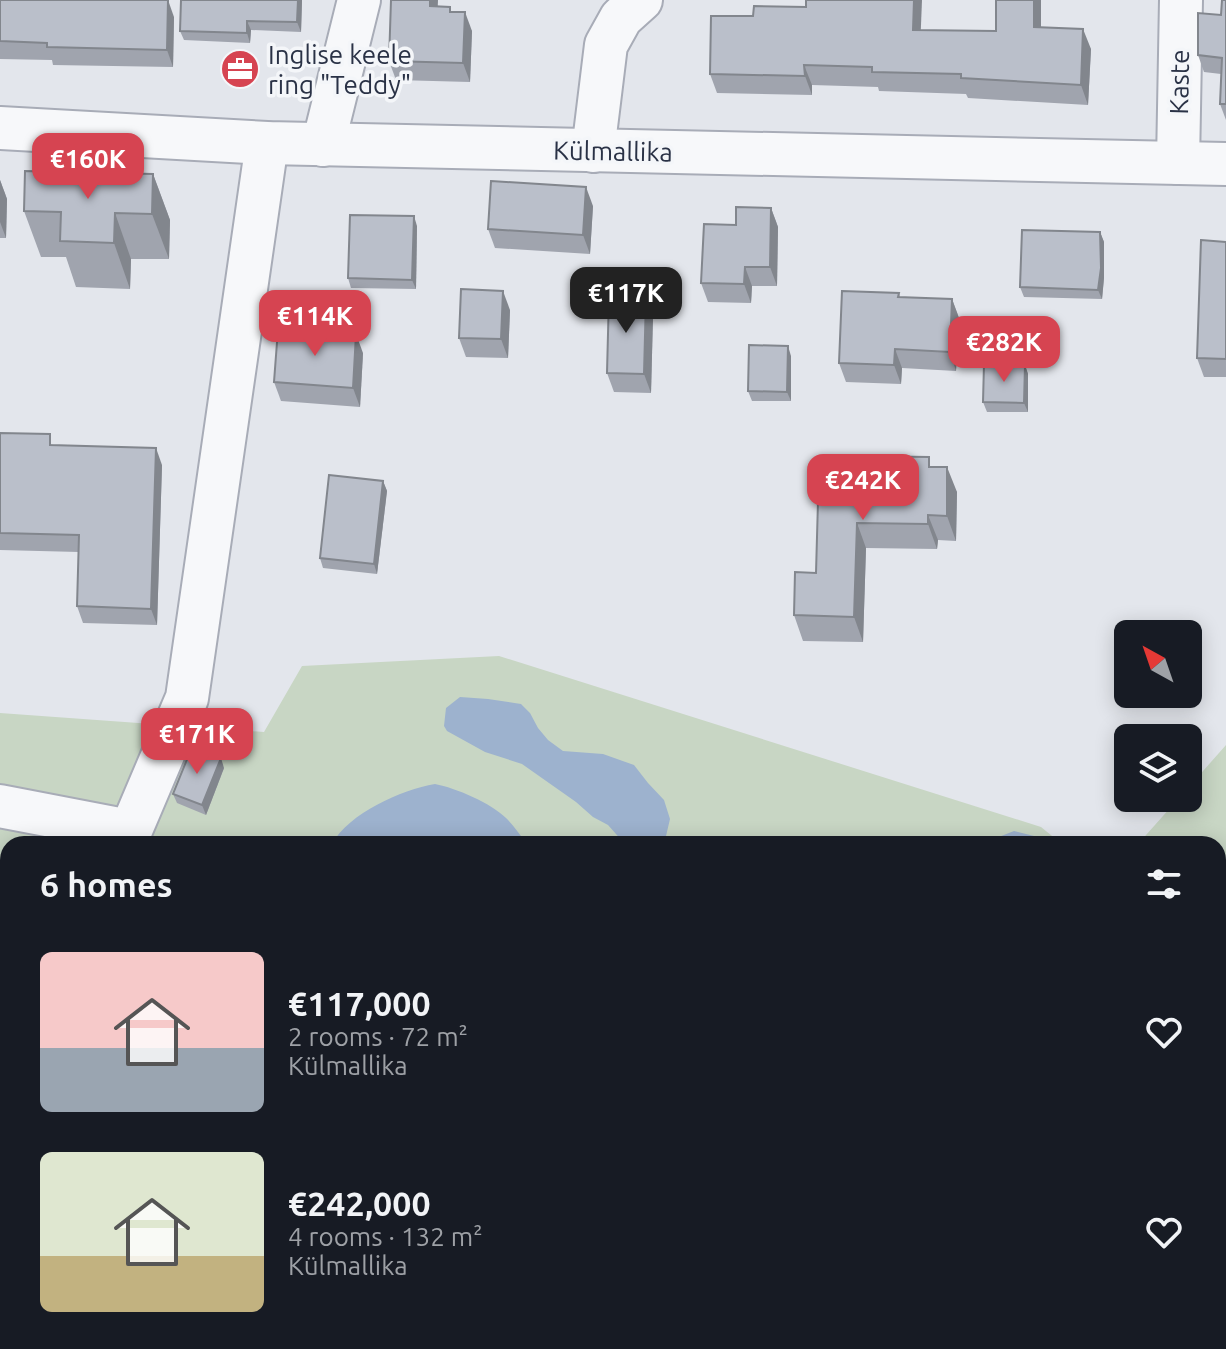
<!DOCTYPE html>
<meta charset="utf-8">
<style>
:root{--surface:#171b24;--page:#242831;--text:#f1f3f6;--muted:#9ea1a6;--accent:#d64451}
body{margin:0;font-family:Ubuntu,sans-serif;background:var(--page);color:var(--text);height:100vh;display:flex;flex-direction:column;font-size:30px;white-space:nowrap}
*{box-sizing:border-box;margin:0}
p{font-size:26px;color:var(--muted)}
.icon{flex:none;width:44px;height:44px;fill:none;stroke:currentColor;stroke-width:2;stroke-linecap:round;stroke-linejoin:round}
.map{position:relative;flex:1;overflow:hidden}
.details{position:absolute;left:0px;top:836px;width:1226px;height:514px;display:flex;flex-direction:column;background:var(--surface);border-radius:24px 24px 0 0;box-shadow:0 4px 20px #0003}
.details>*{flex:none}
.needle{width:52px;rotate:320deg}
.controls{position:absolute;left:1114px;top:620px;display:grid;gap:16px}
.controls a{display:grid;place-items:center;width:88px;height:88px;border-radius:12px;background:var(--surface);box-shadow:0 4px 20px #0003;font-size:40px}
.price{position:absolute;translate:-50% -68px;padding:0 18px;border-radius:16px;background:var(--accent);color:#fff;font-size:26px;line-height:52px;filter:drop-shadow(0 2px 4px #0008)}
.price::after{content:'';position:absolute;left:50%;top:48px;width:24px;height:18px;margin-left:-12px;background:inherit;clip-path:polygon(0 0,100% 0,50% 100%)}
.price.current{background:#222;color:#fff}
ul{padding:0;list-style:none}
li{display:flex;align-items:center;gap:24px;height:200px;padding:0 40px}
li span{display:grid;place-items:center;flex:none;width:224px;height:160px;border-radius:12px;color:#555}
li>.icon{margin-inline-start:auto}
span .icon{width:96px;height:96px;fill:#fffc;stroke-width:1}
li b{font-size:34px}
h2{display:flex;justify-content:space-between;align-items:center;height:96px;padding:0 40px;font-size:34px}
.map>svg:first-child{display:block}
</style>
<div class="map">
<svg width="1226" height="1349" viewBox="0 0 1226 1349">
<rect width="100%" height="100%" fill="#e3e6ec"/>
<polygon fill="#c8d6c4" points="499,656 1041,827 1062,844 8,844 8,1342 1218,1342 1218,844 1138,844 1179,798 1188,798 1188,788 1226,745 1226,1349 0,1349 0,713 264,732 302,666"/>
<g fill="#9db2ce">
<polygon points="460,697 488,699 521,704 530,713 538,728 548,740 563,751 603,754 634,765 648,783 664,800 670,819 666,836 668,844 624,843 608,825 593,817 576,802 522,764 485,752 447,731 444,726 446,708"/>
<path d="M435 784C456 788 491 803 506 818 514 826 520 835 527 844H332C349 813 401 790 435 784Z"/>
<polygon points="1014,831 1038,837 1043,844 981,844"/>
<polygon points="301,1342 453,1342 466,1349 314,1349"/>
</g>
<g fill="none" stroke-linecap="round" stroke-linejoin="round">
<g stroke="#9db2ce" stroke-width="12">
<polyline points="1218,927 1226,914"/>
<polyline points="870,1349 875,1342"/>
</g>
<g stroke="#a8acb7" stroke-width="46">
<g id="minor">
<polyline points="0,128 267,143 1226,164"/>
<polyline points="323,145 359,0"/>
<polyline points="593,151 606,45 621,18 641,0"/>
<polyline points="1178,163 1181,0"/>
<polyline points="0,806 130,831"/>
<polyline points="125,844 187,698 267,143"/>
<polyline points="0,1224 8,1227"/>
<polyline points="8,1349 11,1342"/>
</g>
</g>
<use href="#minor" stroke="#f7f8fa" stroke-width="42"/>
</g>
<g fill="#a0a4ae">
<polygon points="0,0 174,17 173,67 53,65 52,60 0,59"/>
<polygon points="181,0 302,0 301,32 251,30 250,43 184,40 180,31"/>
<polygon points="996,0 1041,0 1041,27 1091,49 1088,105 968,98 966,94 879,91 878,87 812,85 812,95 717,93 710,74 921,30 996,31"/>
<polygon points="1226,0 1226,120 1220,104 1221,74 1204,72 1198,55 1221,15"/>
<polygon points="438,6 452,12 472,31 470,82 396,80 389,61"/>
<polygon points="153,174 170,220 169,259 131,259 130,289 76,287 66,257 41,257 24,211"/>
<polygon points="0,180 7,199 6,238 0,238"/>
<polygon points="593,206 590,254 495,248 488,229"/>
<polygon points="771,208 778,227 777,286 752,286 751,303 708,302 701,283 736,225"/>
<polygon points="417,226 416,289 351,288 348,278"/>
<polygon points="1100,232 1104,242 1104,278 1102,299 1024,297 1020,287"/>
<polygon points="1226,242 1226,377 1204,377 1197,358"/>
<polygon points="899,293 900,297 952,299 959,318 956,371 902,368 901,384 846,382 839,363"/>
<polygon points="646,297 653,316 651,393 614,392 607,373"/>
<polygon points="510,310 508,358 466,357 459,338"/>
<polygon points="363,353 360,407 281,401 274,382"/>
<polygon points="791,356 791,401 752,401 748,391"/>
<polygon points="1025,365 1028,374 1028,412 987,412 983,402"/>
<polygon points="0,433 54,445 162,465 157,625 83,623 77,606 79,552 0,550"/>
<polygon points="819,465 932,467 957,492 956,541 938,540 937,549 866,548 863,642 803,641 794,615 816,573"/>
<polygon points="383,481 387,491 377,574 323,568 320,558"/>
<polygon points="224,768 206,815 177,803 173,794"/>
<polygon points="0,1073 7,1078 8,1077 8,1187 0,1182"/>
</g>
<g fill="#82868d">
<polygon points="168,0 174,17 173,67 167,50"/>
<polygon points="298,0 302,0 301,32 297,22"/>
<polygon points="430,0 438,0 437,25 430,6"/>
<polygon points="914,0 922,0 920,50 913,30"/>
<polygon points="1034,0 1041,0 1041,47 1034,27"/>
<polygon points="465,12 472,31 470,82 463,63"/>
<polygon points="247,21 251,30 250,43 247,33"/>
<polygon points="1083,29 1091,49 1088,105 1081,85"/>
<polygon points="804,65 812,85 812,95 805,76"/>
<polygon points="153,174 170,220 169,259 152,214"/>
<polygon points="0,180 7,199 6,238 0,222"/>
<polygon points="586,187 593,206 590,254 583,235"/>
<polygon points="771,208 778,227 777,286 770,267"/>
<polygon points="115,213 131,259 130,289 114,243"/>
<polygon points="414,216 417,226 416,289 412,280"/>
<polygon points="1100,232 1104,242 1104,278 1102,299 1098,290"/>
<polygon points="745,267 752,286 751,303 744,284"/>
<polygon points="503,291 510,310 508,358 501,339"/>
<polygon points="646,297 653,316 651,393 644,374"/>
<polygon points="952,299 959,318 956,371 950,352"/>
<polygon points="356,334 363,353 360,407 353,388"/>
<polygon points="788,346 791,356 791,401 787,392"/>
<polygon points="895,349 902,368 901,384 894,365"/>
<polygon points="1025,365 1028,374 1028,412 1024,403"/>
<polygon points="156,448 162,465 157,625 151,609"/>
<polygon points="947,467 957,492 956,541 947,516"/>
<polygon points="383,481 387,491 377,574 374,564"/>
<polygon points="928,515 938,540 937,549 928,524"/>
<polygon points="857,523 866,548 863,642 854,617"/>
<polygon points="221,758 224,768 206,815 202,805"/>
</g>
<g fill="#babfca" stroke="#82868d" stroke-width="2">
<polygon points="0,0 168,0 167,50 47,47 47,43 0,41"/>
<polygon points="181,0 298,0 297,22 247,21 247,33 180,31"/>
<polygon points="391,0 430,0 430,6 450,7 450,12 465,12 463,63 389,61"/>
<polygon points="806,0 914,0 913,30 996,31 996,0 1034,0 1034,27 1083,29 1081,85 961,78 961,74 872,72 872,67 804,65 805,76 710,74 711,16 753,16 754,6 806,7"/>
<polygon points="1222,0 1226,0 1226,104 1220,104 1222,58 1198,55 1198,13 1221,15"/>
<polygon points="25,171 153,174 152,214 115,213 114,243 60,241 61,212 24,211"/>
<polygon points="491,181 586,187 583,235 488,229"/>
<polygon points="736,207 771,208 770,267 745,267 744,284 701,283 704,224 736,225"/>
<polygon points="350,215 414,216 412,280 348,278"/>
<polygon points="1022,230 1100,232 1101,268 1098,290 1020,287"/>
<polygon points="1201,240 1226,242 1226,359 1197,358"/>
<polygon points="461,289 503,291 501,339 459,338"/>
<polygon points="842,291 899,293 898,297 952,299 950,352 895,349 894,365 839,363"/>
<polygon points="609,295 646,297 644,374 607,373"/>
<polygon points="278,329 356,334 353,388 274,382"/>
<polygon points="749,345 788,346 787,392 748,391"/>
<polygon points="984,364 1025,365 1024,403 983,402"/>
<polygon points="0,433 50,434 50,445 156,448 151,609 77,606 79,535 0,533"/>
<polygon points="856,456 929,457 929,467 947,467 947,516 928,515 928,524 857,523 854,617 794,615 795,572 816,573 819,465 855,465"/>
<polygon points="329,475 383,481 374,564 320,558"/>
<polygon points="192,747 221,758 202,805 173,794"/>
<polygon points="0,1073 7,1078 8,1077 8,1165 0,1160"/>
</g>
<defs>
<g id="office-disc" transform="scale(2)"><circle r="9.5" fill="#d64451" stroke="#f4f6f9"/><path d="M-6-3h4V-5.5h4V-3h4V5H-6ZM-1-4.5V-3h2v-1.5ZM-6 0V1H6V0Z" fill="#fff"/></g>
</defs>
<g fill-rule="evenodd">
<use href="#office-disc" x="240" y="69"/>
</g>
<g text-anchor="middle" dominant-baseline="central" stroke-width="7" stroke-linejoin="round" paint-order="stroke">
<g font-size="26" fill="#2a3246" stroke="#f4f6f9" text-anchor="start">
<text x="268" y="54">Inglise keele<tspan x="268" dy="30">ring "Teddy"</tspan></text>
</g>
<g font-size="26" fill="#2a3246" stroke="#f4f6f9">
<text transform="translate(1179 82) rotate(-89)">Kaste</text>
<text transform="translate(613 151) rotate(1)">Külmallika</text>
</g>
</g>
</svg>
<div class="controls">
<a><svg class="needle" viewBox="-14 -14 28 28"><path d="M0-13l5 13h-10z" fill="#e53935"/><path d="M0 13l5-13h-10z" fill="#9ea1a6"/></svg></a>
<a><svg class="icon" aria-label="layers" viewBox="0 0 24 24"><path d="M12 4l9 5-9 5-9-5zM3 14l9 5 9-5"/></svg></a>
</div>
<b class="price" style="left:88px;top:201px">€160K</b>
<b class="price current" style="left:626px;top:335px">€117K</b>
<b class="price" style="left:315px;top:358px">€114K</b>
<b class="price" style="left:1004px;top:384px">€282K</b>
<b class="price" style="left:863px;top:522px">€242K</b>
<b class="price" style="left:197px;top:776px">€171K</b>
<section class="details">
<h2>6 homes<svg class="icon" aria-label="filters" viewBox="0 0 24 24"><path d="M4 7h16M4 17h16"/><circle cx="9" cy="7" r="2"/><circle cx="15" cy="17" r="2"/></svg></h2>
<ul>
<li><span style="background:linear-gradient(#f6c9c9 60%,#9aa5b1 0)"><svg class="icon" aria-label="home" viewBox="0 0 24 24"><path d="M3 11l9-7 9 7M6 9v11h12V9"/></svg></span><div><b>€117,000</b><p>2 rooms · 72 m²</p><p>Külmallika</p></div><svg class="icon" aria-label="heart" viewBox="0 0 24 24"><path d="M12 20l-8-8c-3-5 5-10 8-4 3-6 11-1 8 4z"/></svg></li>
<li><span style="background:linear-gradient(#dfe7d0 65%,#c2b280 0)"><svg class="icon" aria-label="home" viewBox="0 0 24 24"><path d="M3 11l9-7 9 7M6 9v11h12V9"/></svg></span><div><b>€242,000</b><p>4 rooms · 132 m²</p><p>Külmallika</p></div><svg class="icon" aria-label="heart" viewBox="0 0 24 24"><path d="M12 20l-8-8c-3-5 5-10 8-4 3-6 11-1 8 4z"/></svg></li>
</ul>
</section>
</div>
